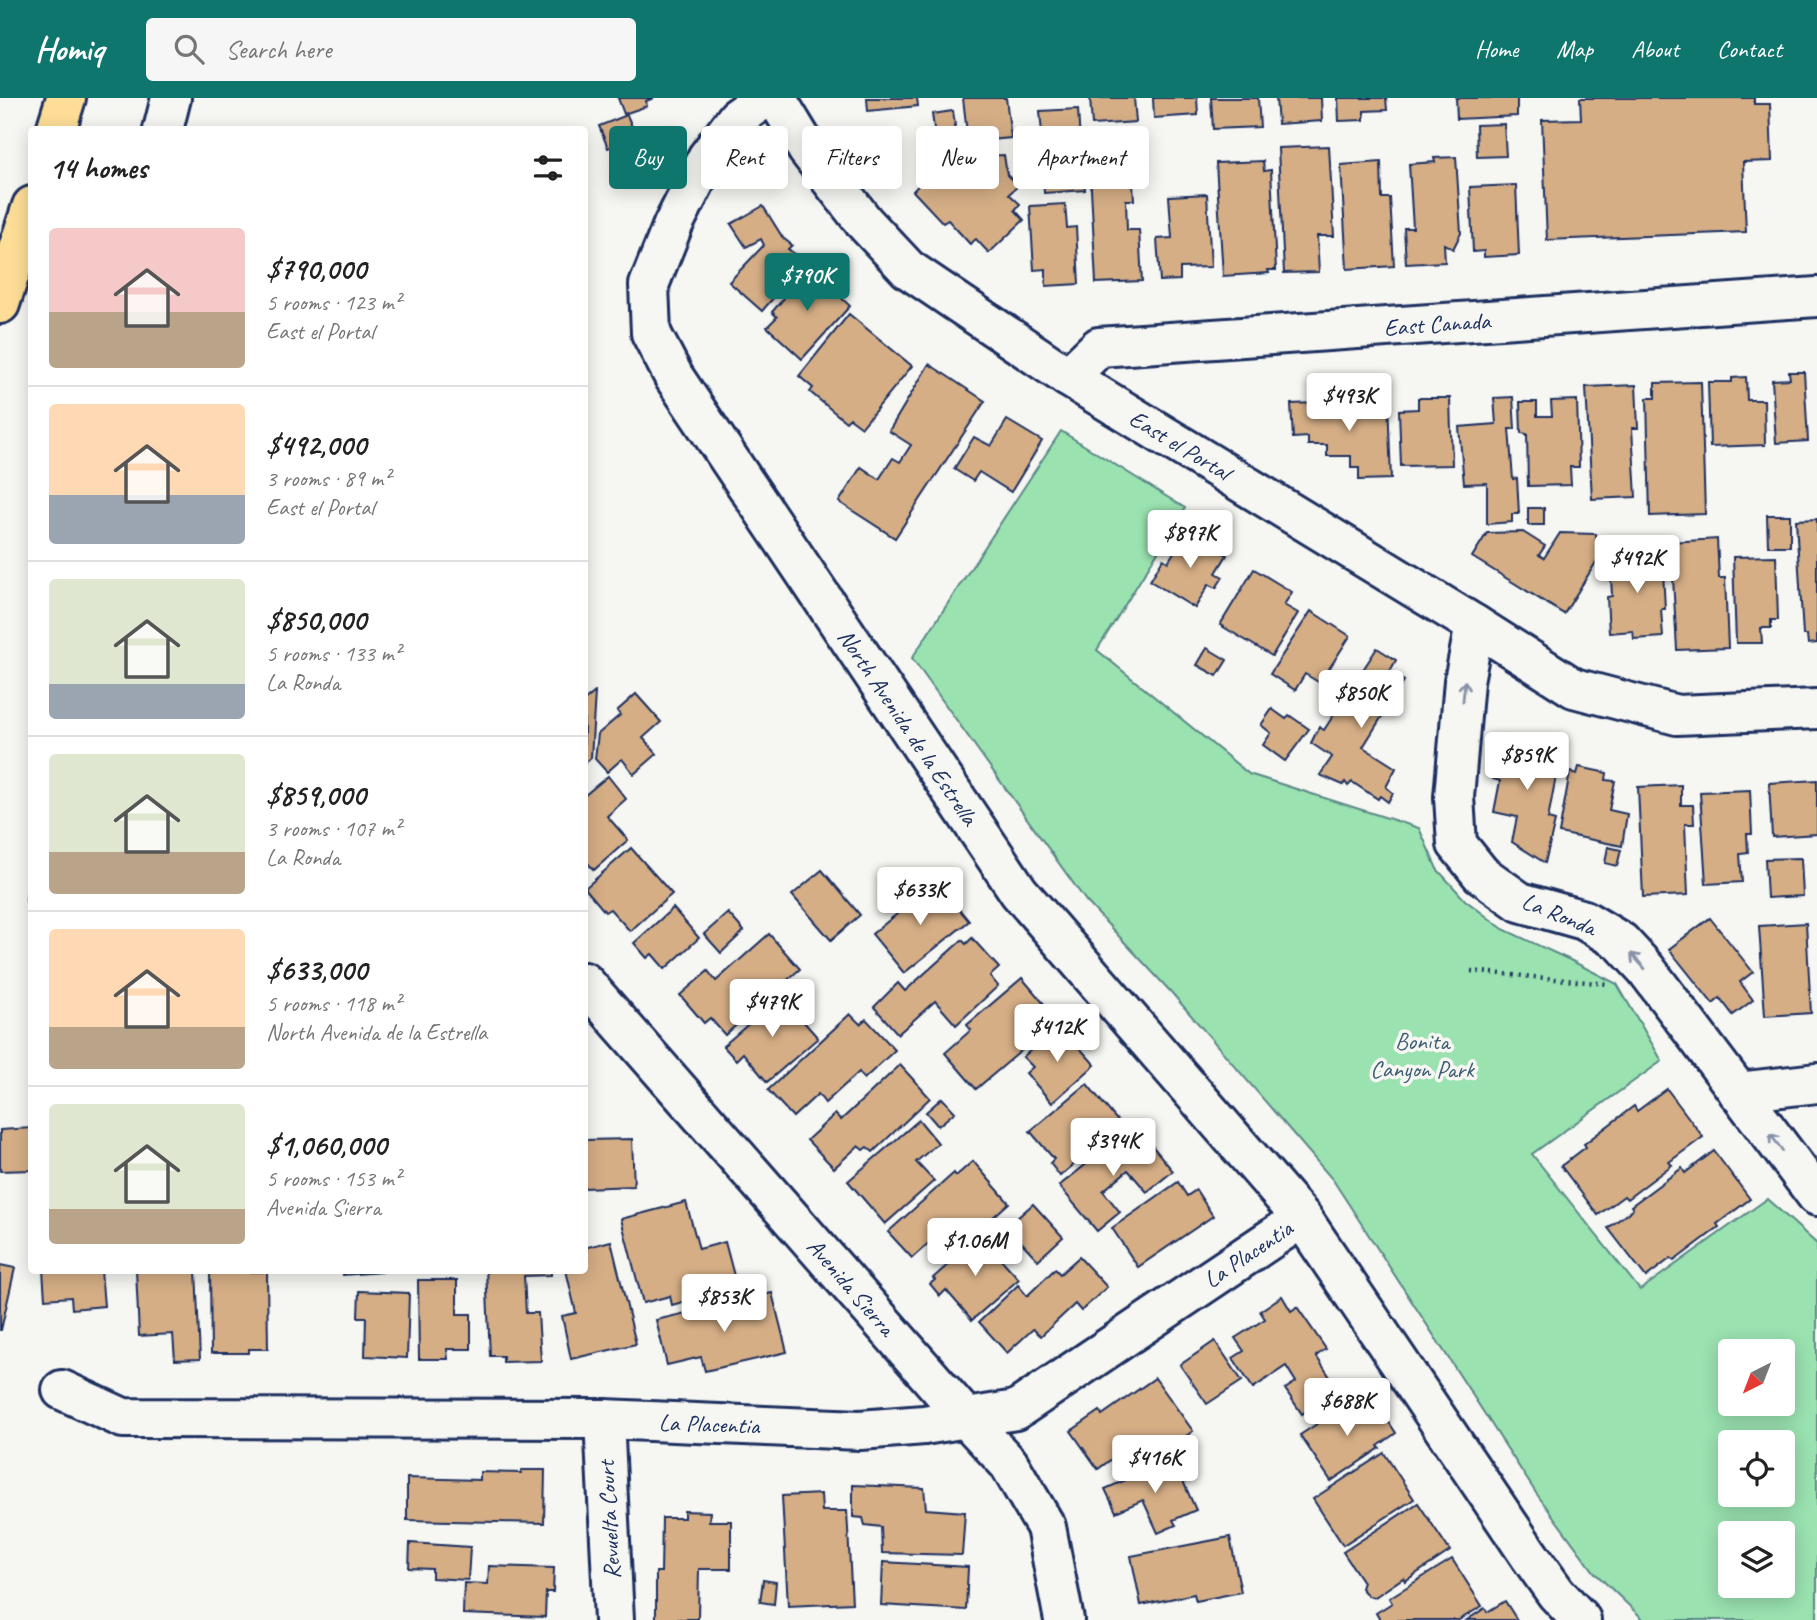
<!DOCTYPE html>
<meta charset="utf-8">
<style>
:root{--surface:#fff;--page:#f6f6f6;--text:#222;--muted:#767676;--line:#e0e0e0;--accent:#0f766e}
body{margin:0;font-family:Caveat,sans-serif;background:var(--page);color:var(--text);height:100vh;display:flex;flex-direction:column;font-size:26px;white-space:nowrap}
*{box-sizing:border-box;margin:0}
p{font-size:23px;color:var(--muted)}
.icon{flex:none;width:38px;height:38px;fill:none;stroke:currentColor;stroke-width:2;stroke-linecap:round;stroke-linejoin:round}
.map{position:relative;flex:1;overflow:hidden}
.panel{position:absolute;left:28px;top:28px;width:560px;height:1148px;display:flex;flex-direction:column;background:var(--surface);border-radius:7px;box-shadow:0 4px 18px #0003}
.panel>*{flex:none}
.banner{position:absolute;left:609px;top:28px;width:665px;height:63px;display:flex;gap:14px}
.needle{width:46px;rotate:222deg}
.tools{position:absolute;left:1718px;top:1241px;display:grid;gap:14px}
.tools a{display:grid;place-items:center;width:77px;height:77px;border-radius:7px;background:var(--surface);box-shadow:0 4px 18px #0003;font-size:35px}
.price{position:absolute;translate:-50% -60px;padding:0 16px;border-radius:7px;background:#fff;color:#222;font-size:23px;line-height:46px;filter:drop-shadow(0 2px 4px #0008)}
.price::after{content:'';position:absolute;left:50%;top:42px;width:21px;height:16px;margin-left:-10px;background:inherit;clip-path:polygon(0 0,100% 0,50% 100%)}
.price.selected{background:var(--accent);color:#fff}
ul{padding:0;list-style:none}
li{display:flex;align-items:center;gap:21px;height:175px;padding:0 21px}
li+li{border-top:2px solid var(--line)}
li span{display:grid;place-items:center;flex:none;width:196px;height:140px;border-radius:7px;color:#555}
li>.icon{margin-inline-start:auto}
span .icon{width:84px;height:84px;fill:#fffc;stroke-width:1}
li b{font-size:30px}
h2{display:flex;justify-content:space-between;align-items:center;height:84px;padding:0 21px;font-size:30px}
.chip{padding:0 24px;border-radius:7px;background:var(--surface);box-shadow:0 4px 18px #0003;font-size:24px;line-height:63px}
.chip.selected{background:var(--accent);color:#fff}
header{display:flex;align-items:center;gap:42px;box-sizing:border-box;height:98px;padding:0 35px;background:var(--accent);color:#fff}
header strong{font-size:33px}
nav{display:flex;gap:38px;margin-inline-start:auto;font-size:24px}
.search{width:490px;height:63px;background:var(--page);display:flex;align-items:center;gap:18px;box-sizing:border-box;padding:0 24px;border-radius:7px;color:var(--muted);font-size:26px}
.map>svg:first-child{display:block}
</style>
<header>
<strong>Homiq</strong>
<div class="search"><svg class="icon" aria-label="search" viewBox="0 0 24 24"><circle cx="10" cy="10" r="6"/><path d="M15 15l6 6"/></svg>Search here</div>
<nav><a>Home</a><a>Map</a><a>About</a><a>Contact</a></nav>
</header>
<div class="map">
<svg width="1817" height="1522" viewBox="0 0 1817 1522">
<rect width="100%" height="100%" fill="#f6f6f2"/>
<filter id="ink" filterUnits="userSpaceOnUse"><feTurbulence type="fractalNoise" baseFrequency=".0143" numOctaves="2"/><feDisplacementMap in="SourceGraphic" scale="14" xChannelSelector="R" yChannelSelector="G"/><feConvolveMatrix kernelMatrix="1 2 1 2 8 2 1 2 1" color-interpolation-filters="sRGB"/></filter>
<g filter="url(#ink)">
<path fill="#9ae2b0" stroke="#5a8887" stroke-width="2" fill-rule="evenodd" d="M1061 333 1185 410 1097 552 1249 676 1419 730 1437 771 1465 802 1503 831 1570 862 1617 886 1662 963 1532 1056 1640 1192 1767 1101 1817 1146V1522H1644L1595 1475 1536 1395 1333 1082 1171 894 1086 803 912 560ZM1731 1253H1783V1306H1731ZM1731 1344H1783V1396H1731ZM1731 1435H1783V1488H1731Z"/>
<g fill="#d5ae86" stroke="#1b2f5e" stroke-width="2">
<polygon points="618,0 654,0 646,3 647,8 624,16"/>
<polygon points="867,0 917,0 918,8 868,13"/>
<polygon points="963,0 1006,0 1011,40 968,44"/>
<polygon points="1090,0 1134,0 1136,24 1092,27"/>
<polygon points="1153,0 1197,0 1198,17 1154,20"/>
<polygon points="1211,0 1258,0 1260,29 1213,31"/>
<polygon points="1276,0 1321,0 1322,23 1278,26"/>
<polygon points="1338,0 1386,0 1387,12 1364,13 1364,22 1339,23"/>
<polygon points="1456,0 1517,0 1517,18 1457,21"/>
<polygon points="1580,0 1754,0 1754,6 1770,6 1772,63 1743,64 1746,134 1547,142 1542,22 1581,21"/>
<polygon points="1078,11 1080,45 1043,47 1040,13"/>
<polygon points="953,13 958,49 937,52 932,16"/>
<polygon points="627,17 636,38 608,50 599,28"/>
<polygon points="1504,26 1506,58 1477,59 1476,27"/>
<polygon points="1329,48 1334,138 1317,138 1319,174 1284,175 1278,50"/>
<polygon points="1144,52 1146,85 1133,86 1134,102 1126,102 1127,132 1139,132 1142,183 1096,185 1089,54"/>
<polygon points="1004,57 1007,77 1018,88 1009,96 1020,106 1015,112 1024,122 989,155 976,141 970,146 948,122 943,125 913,93 944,60"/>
<polygon points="1083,58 1085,92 1044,95 1042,60"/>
<polygon points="1456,59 1461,135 1453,151 1444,146 1445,164 1406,166 1404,130 1413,130 1409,66 1435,64 1434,60"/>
<polygon points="1263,63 1264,73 1271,72 1276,172 1268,172 1269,175 1223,178 1216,65"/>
<polygon points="1381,64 1382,100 1390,100 1394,168 1347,171 1341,67"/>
<polygon points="1516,87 1519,157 1484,159 1484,153 1473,154 1470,89"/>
<polygon points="1207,96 1211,169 1180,170 1180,182 1160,183 1157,141 1172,140 1169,98"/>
<polygon points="1065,106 1067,130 1076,129 1079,186 1046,188 1046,171 1034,172 1030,108"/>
<polygon points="763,108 783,140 792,147 788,151 802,161 801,168 762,213 729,184 764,147 761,141 746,149 731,126"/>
<polygon points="808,169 850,208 802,261 767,229 777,219 772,214 784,200 782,198"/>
<polygon points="849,216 912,268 862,329 850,320 846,324 810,294 813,290 799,278"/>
<polygon points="929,266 985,303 895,440 839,404 861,369 879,381 893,360 900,364 911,347 889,333"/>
<polygon points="1789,274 1804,274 1808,343 1776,345 1772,282 1790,281"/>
<polygon points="1746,279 1747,302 1764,302 1765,347 1710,349 1708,284 1732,284 1732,280"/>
<polygon points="1701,284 1705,416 1650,418 1647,300 1655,300 1655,285"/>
<polygon points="1636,287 1638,330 1632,330 1636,399 1592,401 1586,289"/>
<polygon points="1513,299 1515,331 1509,331 1513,381 1517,380 1519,416 1512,416 1512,424 1487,426 1487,385 1464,386 1459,329 1496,326 1494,300"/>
<polygon points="1418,300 1450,300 1452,367 1401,368 1399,312 1418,311"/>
<polygon points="1388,302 1391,381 1359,382 1359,370 1351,370 1351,358 1327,358 1327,347 1308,347 1308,339 1293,340 1291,306"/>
<polygon points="1577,302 1579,369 1570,369 1571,387 1528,388 1527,336 1521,335 1520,304 1537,304 1537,318 1552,318 1551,303"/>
<polygon points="1007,322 1042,343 1011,394 979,374 973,383 954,371 974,339 991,348"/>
<rect x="1528" y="410" width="16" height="17"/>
<polygon points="1767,417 1790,417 1790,448 1768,448"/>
<polygon points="1817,421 1817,545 1808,546 1807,537 1803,537 1796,422"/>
<polygon points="1187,433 1227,457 1216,475 1223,479 1216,490 1209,486 1195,510 1150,483 1163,461 1168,464"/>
<polygon points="1523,434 1545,448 1539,457 1544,460 1560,435 1596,436 1598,461 1564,516 1472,459 1487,435"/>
<polygon points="1717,441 1719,480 1725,480 1728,550 1677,552 1671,444"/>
<polygon points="1662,454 1665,511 1661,511 1663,539 1634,541 1633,533 1609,535 1607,499 1612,498 1610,462 1618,461 1617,456"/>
<polygon points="1776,458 1778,522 1771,522 1771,530 1761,530 1762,545 1736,545 1733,459"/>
<polygon points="1254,471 1292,494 1284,507 1298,515 1272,558 1220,527"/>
<polygon points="1311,513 1350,538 1320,585 1305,576 1295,592 1270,576"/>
<polygon points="1207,550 1227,562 1217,578 1197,567"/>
<polygon points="1377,550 1396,562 1389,575 1404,583 1363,649 1396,670 1386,689 1393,695 1388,704 1380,698 1378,701 1352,684 1348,688 1345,684 1343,687 1320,677 1332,659 1311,645 1319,629 1324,632"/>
<polygon points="595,594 591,660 584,666 584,603"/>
<polygon points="636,596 661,624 643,640 657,656 634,676 622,661 607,674 595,661 598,636 620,617 617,613"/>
<polygon points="1272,611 1286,621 1289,617 1309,631 1285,663 1263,647 1271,635 1261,627"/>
<polygon points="1503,637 1536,643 1538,653 1560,656 1548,721 1555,723 1545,765 1512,744 1517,719 1494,714 1500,683 1493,681 1493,657 1500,658"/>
<polygon points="1579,669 1607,675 1606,682 1615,683 1609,712 1627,716 1622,748 1559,735 1570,674 1577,676"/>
<polygon points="608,678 626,701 607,718 628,742 594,772 584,761 584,698"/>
<polygon points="1817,682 1817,736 1772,739 1769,685"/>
<polygon points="1681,687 1681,707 1693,707 1694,726 1685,726 1688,797 1643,799 1638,689"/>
<polygon points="1750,692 1752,736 1747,736 1748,755 1740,756 1742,784 1706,786 1700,694"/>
<polygon points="1608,749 1621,752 1617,768 1605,765"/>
<polygon points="631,750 672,796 630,833 610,811 605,814 585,790"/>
<polygon points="1801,760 1803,798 1767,800 1765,761"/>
<polygon points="29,771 32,771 32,804 26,803"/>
<polygon points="822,772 860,817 831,842 792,797"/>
<polygon points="937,784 969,823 904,875 872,836"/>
<polygon points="673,810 699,840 665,871 652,856 647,860 634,845"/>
<polygon points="728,815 744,833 721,855 704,836"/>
<polygon points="1710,820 1753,874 1740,884 1753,902 1733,917 1720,900 1713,906 1669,851"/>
<polygon points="1806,825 1811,915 1765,918 1759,828"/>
<polygon points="769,836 800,871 725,937 710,920 704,925 680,897 708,873 716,883"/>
<polygon points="972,840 999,870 990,878 998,888 956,927 935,903 898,936 874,909 898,885 905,893 962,842 966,846"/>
<polygon points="1022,880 1051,914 1040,923 1047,931 976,991 945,955 971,932 967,927"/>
<polygon points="781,898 818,940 767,984 743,955 736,962 723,948"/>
<polygon points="850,916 860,926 866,921 895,952 864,981 859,974 825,1005 818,996 793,1019 768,992"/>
<polygon points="1059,927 1095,967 1052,1005 1026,975 1033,969 1023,959"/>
<polygon points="900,967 930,1000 873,1054 867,1049 863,1052 858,1048 834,1070 807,1042 835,1016 841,1022"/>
<polygon points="1087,986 1121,1027 1060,1078 1050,1065 1054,1061 1030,1033"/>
<polygon points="1667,991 1703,1039 1669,1064 1672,1067 1627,1101 1624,1098 1598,1117 1561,1068 1586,1049 1584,1046 1634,1008 1637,1013"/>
<polygon points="942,1000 955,1014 938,1028 926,1014"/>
<polygon points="919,1022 938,1045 916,1064 934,1083 885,1126 848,1083"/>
<polygon points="32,1030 32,1072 0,1073 0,1032"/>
<polygon points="1124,1036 1138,1053 1149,1044 1173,1073 1147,1094 1128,1072 1103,1093 1120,1114 1097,1133 1059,1088"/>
<polygon points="632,1041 634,1088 584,1090 584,1042"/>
<polygon points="1714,1053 1750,1101 1717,1126 1719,1129 1674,1163 1671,1160 1646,1179 1608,1130 1633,1111 1631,1108 1682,1070 1685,1075"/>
<polygon points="973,1063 1009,1105 956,1152 940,1135 912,1160 888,1134 954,1075 956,1078"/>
<polygon points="1178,1084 1187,1098 1196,1092 1213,1118 1138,1169 1112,1130"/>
<polygon points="686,1104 699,1151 725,1144 737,1189 672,1207 670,1198 643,1205 621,1121"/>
<polygon points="1033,1106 1063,1139 1038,1162 1007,1129"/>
<polygon points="980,1138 1019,1181 972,1222 946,1192 940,1198 930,1186 935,1182 933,1180"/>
<polygon points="611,1143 636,1246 571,1261 562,1218 576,1215 566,1172 584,1172 584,1150"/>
<polygon points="1079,1159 1107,1189 1081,1213 1075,1206 1041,1238 1033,1231 1007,1255 979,1224 1018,1187 1027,1198 1055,1171 1060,1176"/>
<polygon points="0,1167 15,1170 1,1232 0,1232"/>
<polygon points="43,1172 101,1172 104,1208 72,1211 71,1199 45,1201"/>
<polygon points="136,1172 196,1172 200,1261 175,1262 173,1236 139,1238"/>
<polygon points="343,1172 382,1172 382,1174 343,1177"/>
<polygon points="486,1172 551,1172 551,1177 524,1178 526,1215 538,1215 541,1263 503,1264 503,1258 490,1258"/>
<polygon points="210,1174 267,1174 268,1251 249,1251 249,1255 211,1255"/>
<polygon points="418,1182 457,1182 457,1216 471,1216 471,1251 447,1251 448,1261 419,1261"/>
<polygon points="359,1193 409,1195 407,1260 365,1258 366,1219 358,1219"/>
<polygon points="772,1195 787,1254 705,1273 701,1259 667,1267 656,1222"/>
<polygon points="1282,1198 1291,1213 1297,1209 1326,1251 1316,1258 1338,1291 1302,1316 1285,1291 1296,1284 1286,1268 1253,1290 1233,1260 1244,1253 1235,1240 1265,1221 1260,1213"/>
<polygon points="1215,1243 1242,1283 1207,1306 1180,1267"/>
<polygon points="1155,1280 1193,1333 1164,1354 1160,1348 1151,1354 1143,1343 1122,1358 1120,1355 1098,1371 1071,1333 1100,1313 1102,1317"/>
<polygon points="1352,1303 1361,1316 1377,1306 1396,1335 1378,1348 1380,1350 1331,1383 1300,1337"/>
<polygon points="1384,1355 1414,1401 1343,1447 1313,1401"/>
<polygon points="1173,1361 1196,1412 1173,1422 1176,1427 1158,1435 1143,1402 1116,1414 1105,1391"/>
<polygon points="521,1372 545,1372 544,1425 407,1422 407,1380 480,1382 480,1374 521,1375"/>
<polygon points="853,1387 924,1390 926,1411 965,1414 962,1457 882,1455 881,1429 865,1427 863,1420 853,1419"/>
<polygon points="821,1396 822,1413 847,1413 852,1505 788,1508 782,1398"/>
<polygon points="1418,1405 1450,1453 1405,1483 1403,1480 1375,1499 1368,1498 1361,1490 1363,1484 1343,1454"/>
<polygon points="684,1413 710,1414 709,1423 731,1423 731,1471 699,1471 698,1521 656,1521 656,1474 661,1474 662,1420 684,1420"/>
<polygon points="1230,1439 1241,1494 1196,1503 1194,1496 1141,1507 1131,1458"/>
<polygon points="410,1445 470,1449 468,1482 432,1480 432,1471 409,1470"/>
<polygon points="1452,1461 1482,1508 1459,1522 1380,1522 1376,1515 1392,1505 1389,1500"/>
<polygon points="883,1464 968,1469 966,1512 881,1507"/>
<polygon points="489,1468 554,1470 553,1494 546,1494 545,1519 463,1516 464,1485 488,1486"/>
<polygon points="763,1482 776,1484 774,1506 760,1504"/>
<polygon points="1505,1503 1517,1522 1467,1522 1485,1510 1487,1514"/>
</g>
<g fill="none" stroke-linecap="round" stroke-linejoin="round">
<g stroke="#1b2f5e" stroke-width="44">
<g id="street">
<polyline points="163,32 171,0"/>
<polyline points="1068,279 1099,249 1817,199"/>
<polyline points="1475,527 1464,583 1454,699 1457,746 1481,776 1520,804 1584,822 1621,844 1646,871 1817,1098"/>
<polyline points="584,884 967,1321 1009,1366 1046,1429 1064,1522"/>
<polyline points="1738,994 1817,985"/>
<polyline points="62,1292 123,1320 604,1321 860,1332 924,1327 1016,1312 1302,1120"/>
<polyline points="604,1321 614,1522"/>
</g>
</g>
<g stroke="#1b2f5e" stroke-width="44">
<g id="secondary">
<polyline points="765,0 737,20 707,60 673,127 649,187 651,235 674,279 1019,794 1302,1120 1529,1457 1556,1495 1581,1522"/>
<polyline points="776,0 807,51 864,124 908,171 1068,279 1475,527 1574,590 1677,617 1817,611"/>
</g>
</g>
<g stroke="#1b2f5e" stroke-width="44">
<g id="highway">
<polyline points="56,32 66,0"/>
<polyline points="0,206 32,108"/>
</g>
</g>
<polyline stroke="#1b2f5e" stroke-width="4.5" stroke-dasharray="2 5" stroke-linecap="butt" points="1471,873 1608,886"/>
<use href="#street" stroke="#f6f6f2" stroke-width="38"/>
<use href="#secondary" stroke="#f6f6f2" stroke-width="38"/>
<use href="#highway" stroke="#fedd96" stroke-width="38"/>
</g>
<defs><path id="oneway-shaft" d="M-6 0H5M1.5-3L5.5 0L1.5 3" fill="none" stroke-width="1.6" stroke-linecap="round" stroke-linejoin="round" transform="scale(1.75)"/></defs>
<g stroke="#8892a8">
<use href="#oneway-shaft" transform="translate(1464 593) rotate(-84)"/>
<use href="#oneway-shaft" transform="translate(1638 863) rotate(-132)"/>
<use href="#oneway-shaft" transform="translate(1776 1044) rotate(-127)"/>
</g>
</g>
<g text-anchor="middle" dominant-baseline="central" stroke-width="7" stroke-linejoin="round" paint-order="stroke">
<g font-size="24" fill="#1b2f5e" stroke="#f6f6f2">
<text transform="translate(1437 226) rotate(-4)">East Canada</text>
<text transform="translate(1180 347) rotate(31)">East el Portal</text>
<text transform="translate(908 629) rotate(56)">North Avenida de la Estrella</text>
<text transform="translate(1559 816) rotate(22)">La Ronda</text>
<text transform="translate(1248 1156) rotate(-34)">La Placentia</text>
<text transform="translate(851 1189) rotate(49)">Avenida Sierra</text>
<text transform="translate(709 1326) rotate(2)">La Placentia</text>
<text transform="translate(609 1422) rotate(-93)">Revuelta Court</text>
</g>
<g font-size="24" fill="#3b5c72" stroke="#f6f6f2">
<text x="1422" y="943">Bonita<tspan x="1422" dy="28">Canyon Park</tspan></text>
</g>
</g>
</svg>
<div class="tools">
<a><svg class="needle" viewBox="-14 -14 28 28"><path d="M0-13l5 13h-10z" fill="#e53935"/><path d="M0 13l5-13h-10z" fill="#767676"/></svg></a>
<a><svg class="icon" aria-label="locate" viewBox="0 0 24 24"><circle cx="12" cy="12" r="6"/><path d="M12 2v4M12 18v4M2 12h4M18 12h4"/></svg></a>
<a><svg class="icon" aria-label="layers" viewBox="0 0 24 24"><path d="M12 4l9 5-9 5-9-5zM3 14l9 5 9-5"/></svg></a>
</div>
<b class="price selected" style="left:807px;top:215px">$790K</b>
<b class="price" style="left:1349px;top:335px">$493K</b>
<b class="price" style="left:1190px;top:472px">$897K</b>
<b class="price" style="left:1637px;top:497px">$492K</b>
<b class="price" style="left:1361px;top:632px">$850K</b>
<b class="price" style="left:1527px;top:694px">$859K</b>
<b class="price" style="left:920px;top:829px">$633K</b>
<b class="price" style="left:772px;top:941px">$479K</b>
<b class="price" style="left:1057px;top:966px">$412K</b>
<b class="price" style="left:1113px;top:1080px">$394K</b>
<b class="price" style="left:975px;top:1180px">$1.06M</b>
<b class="price" style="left:724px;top:1236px">$853K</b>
<b class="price" style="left:1347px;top:1340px">$688K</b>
<b class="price" style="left:1155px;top:1397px">$416K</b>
<div class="banner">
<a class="chip selected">Buy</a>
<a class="chip">Rent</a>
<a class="chip">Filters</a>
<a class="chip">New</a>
<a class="chip">Apartment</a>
</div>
<section class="panel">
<h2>14 homes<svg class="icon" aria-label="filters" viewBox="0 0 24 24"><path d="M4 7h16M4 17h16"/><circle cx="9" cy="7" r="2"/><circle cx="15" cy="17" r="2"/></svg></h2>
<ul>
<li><span style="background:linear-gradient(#f6c9c9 60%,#b9a48a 0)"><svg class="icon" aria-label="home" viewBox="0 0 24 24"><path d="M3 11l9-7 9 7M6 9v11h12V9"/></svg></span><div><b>$790,000</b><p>5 rooms · 123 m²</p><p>East el Portal</p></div></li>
<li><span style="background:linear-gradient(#ffd9b3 65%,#9aa5b1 0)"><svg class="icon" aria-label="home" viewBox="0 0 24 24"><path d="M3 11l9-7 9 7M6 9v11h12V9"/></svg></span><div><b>$492,000</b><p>3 rooms · 89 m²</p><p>East el Portal</p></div></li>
<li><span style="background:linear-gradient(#dfe7d0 75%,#9aa5b1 0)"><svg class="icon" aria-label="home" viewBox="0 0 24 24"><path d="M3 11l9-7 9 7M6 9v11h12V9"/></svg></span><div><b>$850,000</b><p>5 rooms · 133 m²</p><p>La Ronda</p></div></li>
<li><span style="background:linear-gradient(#dfe7d0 70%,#b9a48a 0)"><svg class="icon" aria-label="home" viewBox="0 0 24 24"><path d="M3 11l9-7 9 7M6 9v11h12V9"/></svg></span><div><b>$859,000</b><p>3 rooms · 107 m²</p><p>La Ronda</p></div></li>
<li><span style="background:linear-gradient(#ffd9b3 70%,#b9a48a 0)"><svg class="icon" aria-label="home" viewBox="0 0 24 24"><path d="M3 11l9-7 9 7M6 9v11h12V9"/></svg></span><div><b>$633,000</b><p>5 rooms · 118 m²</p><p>North Avenida de la Estrella</p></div></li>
<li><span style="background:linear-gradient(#dfe7d0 75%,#b9a48a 0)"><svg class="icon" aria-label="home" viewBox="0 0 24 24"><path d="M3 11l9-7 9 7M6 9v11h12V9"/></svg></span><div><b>$1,060,000</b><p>5 rooms · 153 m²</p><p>Avenida Sierra</p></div></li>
</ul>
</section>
</div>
